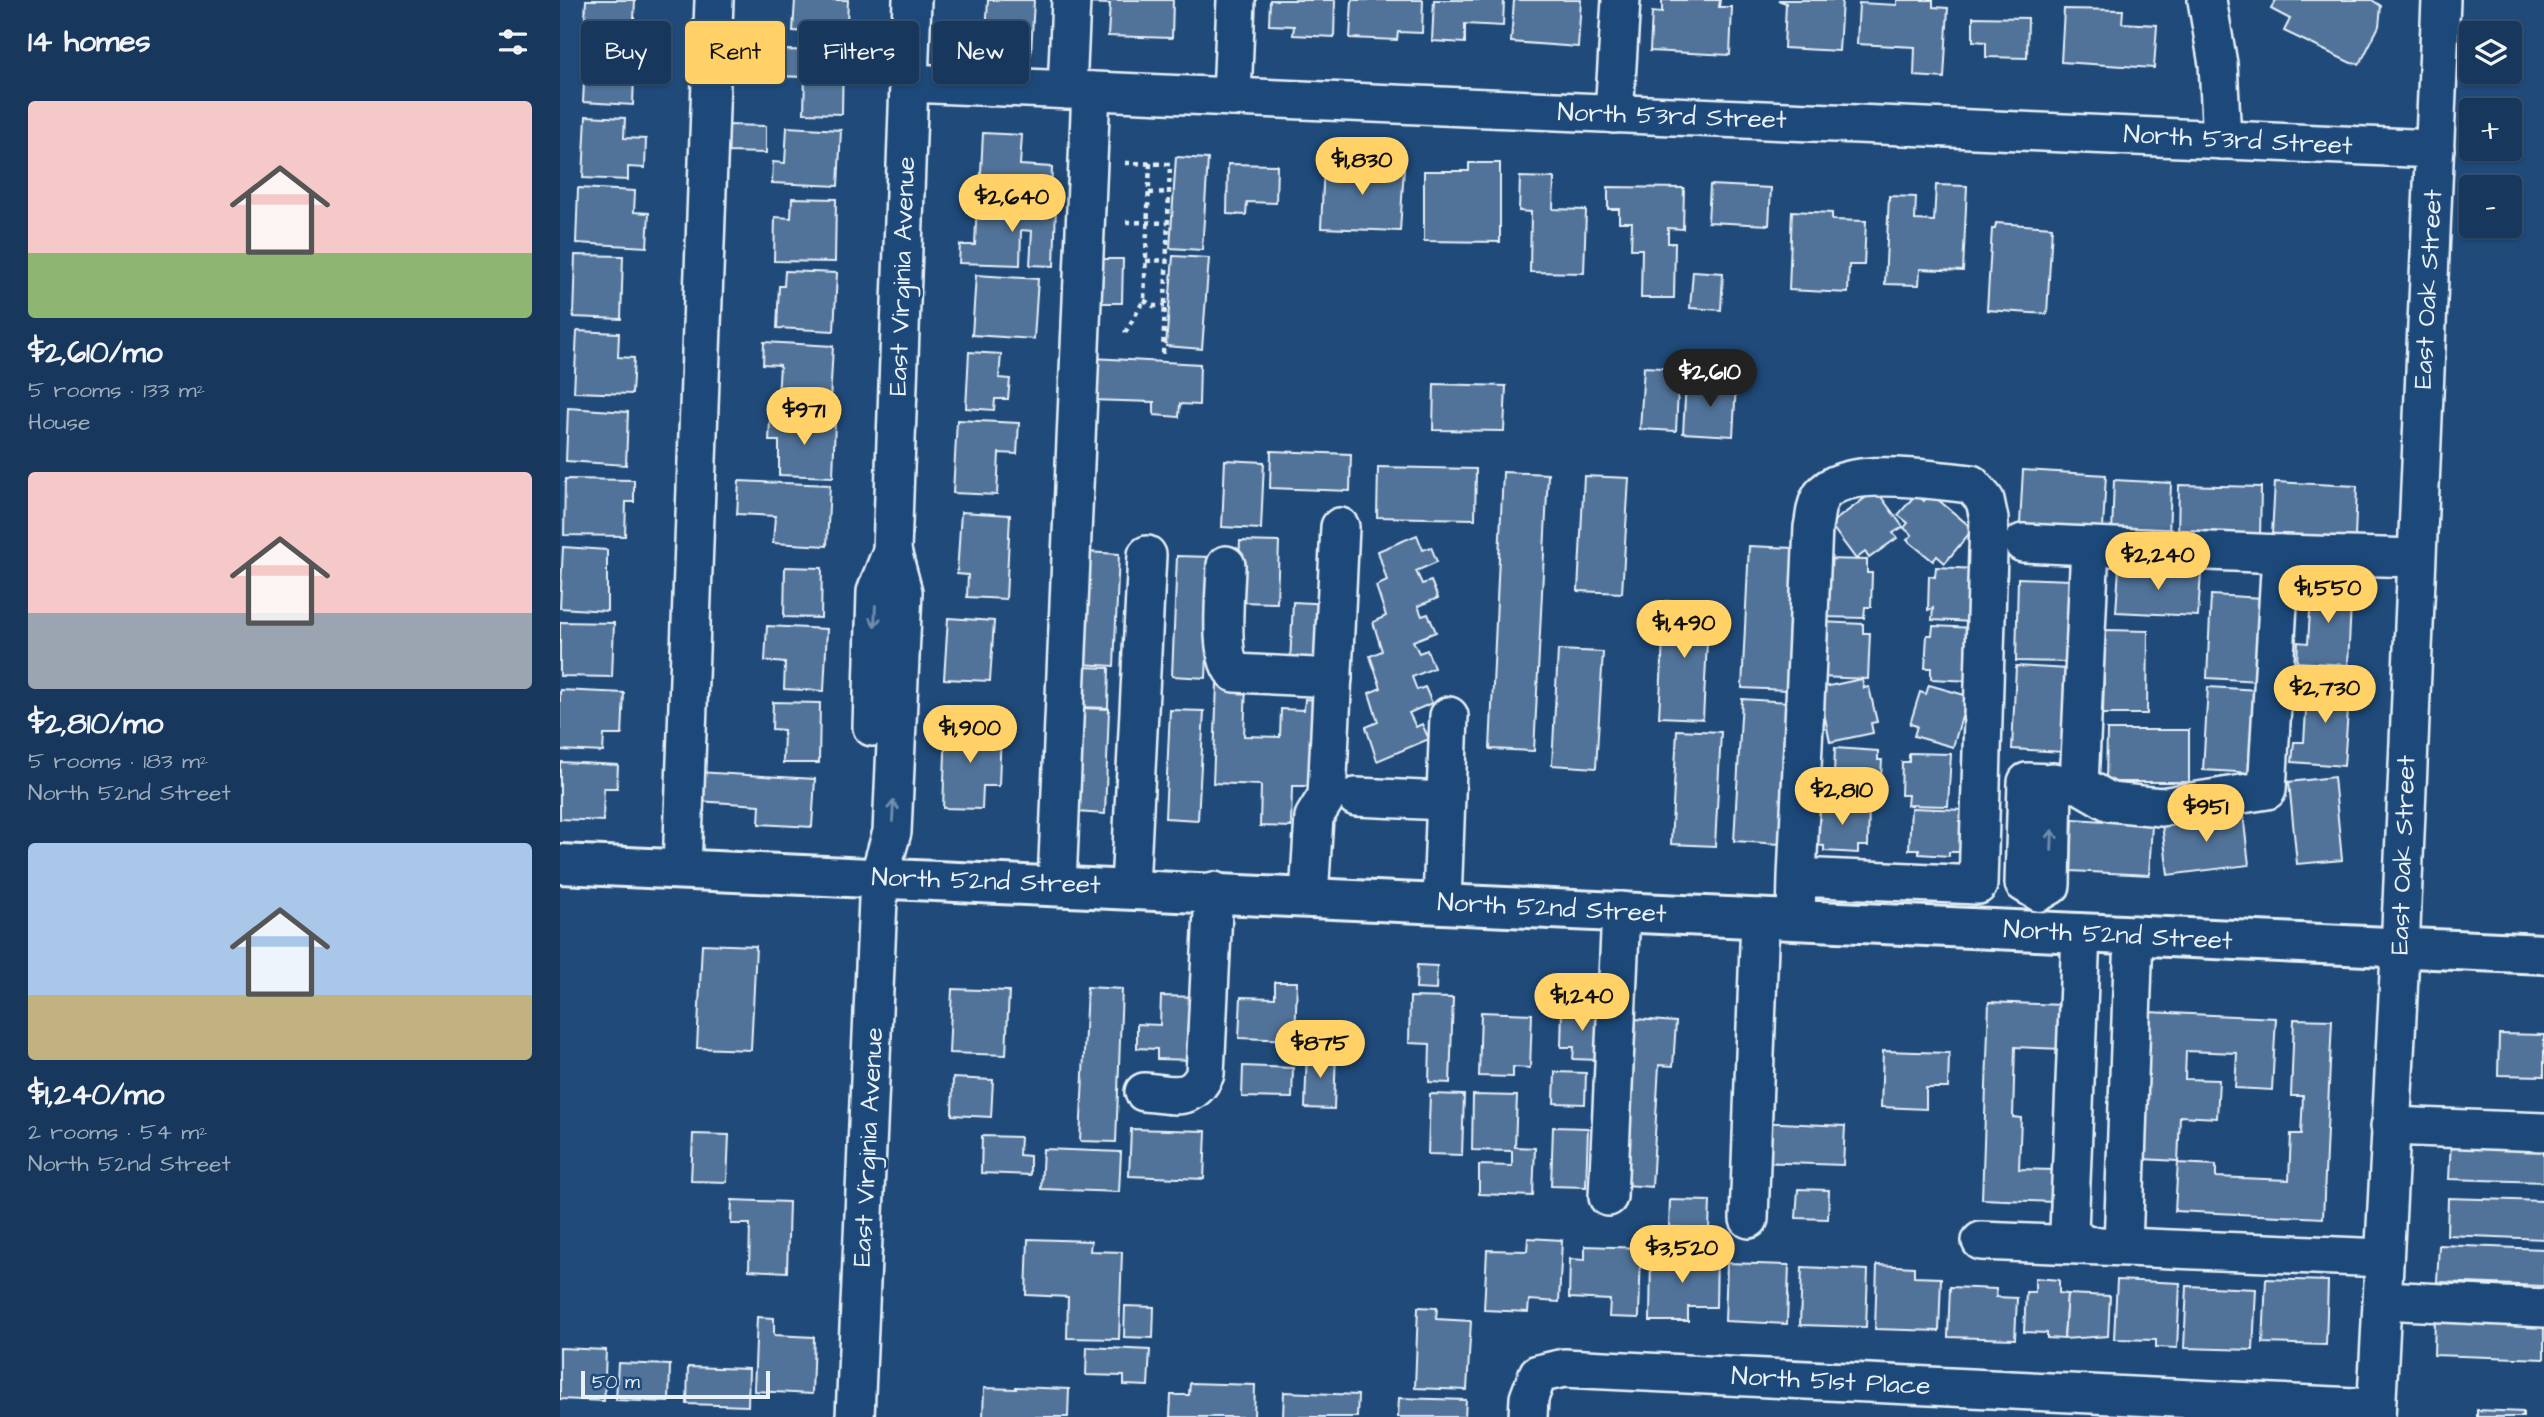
<!DOCTYPE html>
<meta charset="utf-8">
<style>
:root{--surface:#17385c;--page:#203f62;--text:#f1f3f6;--muted:#9eacbb;--line:#365272;--accent:#ffd166}
body{margin:0;font-family:"Architects Daughter",sans-serif;background:var(--page);color:var(--text);height:100vh;display:flex;flex-direction:column;font-size:26px;white-space:nowrap}
*{box-sizing:border-box;margin:0}
p{font-size:23px;color:var(--muted)}
.icon{flex:none;width:38px;height:38px;fill:none;stroke:currentColor;stroke-width:2;stroke-linecap:round;stroke-linejoin:round}
.map{position:relative;flex:1;overflow:hidden}
.side{display:flex;flex-direction:column;background:var(--surface);width:560px}
.side>*{flex:none}
.hud{position:absolute;left:21px;top:21px;width:665px;height:63px;display:flex;gap:14px}
.buttons{position:absolute;left:1899px;top:21px;display:grid;gap:14px}
.buttons a{display:grid;place-items:center;width:63px;height:63px;border-radius:7px;background:var(--surface);box-shadow:0 2px 5px #0004,0 0 0 2px var(--line);font-size:35px}
.scale{position:absolute;left:21px;bottom:18px;width:189px;box-sizing:border-box;padding-left:7px;border:4px solid #e8f1f8;border-top:0;font-size:19px;line-height:24px;white-space:nowrap;color:#e8f1f8;-webkit-text-stroke:5px #1f4a7a;paint-order:stroke}
.price{position:absolute;translate:-50% -60px;padding:0 16px;border-radius:24px;background:var(--accent);color:#111;font-size:23px;line-height:46px;filter:drop-shadow(0 2px 4px #0008)}
.price::after{content:'';position:absolute;left:50%;top:42px;width:21px;height:16px;margin-left:-10px;background:inherit;clip-path:polygon(0 0,100% 0,50% 100%)}
.price.current{background:#222;color:#fff}
ul{padding:0;list-style:none}
li{display:grid;align-content:center;gap:14px;height:371px;padding:0 28px}
li span{display:grid;place-items:center;height:217px;border-radius:7px;color:#555}
li>.icon{margin-inline-start:auto}
span .icon{width:126px;height:126px;fill:#fffc;stroke-width:1}
li b{font-size:30px}
h2{display:flex;justify-content:space-between;align-items:center;height:84px;padding:0 28px;font-size:30px}
.chip{padding:0 24px;border-radius:7px;background:var(--surface);box-shadow:0 2px 5px #0004,0 0 0 2px var(--line);font-size:24px;line-height:63px}
.chip.current{background:var(--accent);color:#111}
main{display:flex;flex:1;min-height:0}
.map>svg:first-child{display:block}
</style>
<main>
<section class="side">
<h2>14 homes<svg class="icon" aria-label="filters" viewBox="0 0 24 24"><path d="M4 7h16M4 17h16"/><circle cx="9" cy="7" r="2"/><circle cx="15" cy="17" r="2"/></svg></h2>
<ul>
<li><span style="background:linear-gradient(#f6c9c9 70%,#8fb573 0)"><svg class="icon" aria-label="home" viewBox="0 0 24 24"><path d="M3 11l9-7 9 7M6 9v11h12V9"/></svg></span><div><b>$2,610/mo</b><p>5 rooms · 133 m²</p><p>House</p></div></li>
<li><span style="background:linear-gradient(#f6c9c9 65%,#9aa5b1 0)"><svg class="icon" aria-label="home" viewBox="0 0 24 24"><path d="M3 11l9-7 9 7M6 9v11h12V9"/></svg></span><div><b>$2,810/mo</b><p>5 rooms · 183 m²</p><p>North 52nd Street</p></div></li>
<li><span style="background:linear-gradient(#a9c7e8 70%,#c2b280 0)"><svg class="icon" aria-label="home" viewBox="0 0 24 24"><path d="M3 11l9-7 9 7M6 9v11h12V9"/></svg></span><div><b>$1,240/mo</b><p>2 rooms · 54 m²</p><p>North 52nd Street</p></div></li>
</ul>
</section>
<div class="map">
<svg width="1984" height="1417" viewBox="0 0 1984 1417">
<rect width="100%" height="100%" fill="#1f4a7a"/>
<filter id="ink" filterUnits="userSpaceOnUse"><feTurbulence type="fractalNoise" baseFrequency=".0143" numOctaves="2"/><feDisplacementMap in="SourceGraphic" scale="14" xChannelSelector="R" yChannelSelector="G"/><feConvolveMatrix kernelMatrix="1 2 1 2 8 2 1 2 1" color-interpolation-filters="sRGB"/></filter>
<g filter="url(#ink)">
<g fill="#517399" stroke="#e8f1f8" stroke-width="2">
<polygon points="26,0 75,0 73,39 24,36"/>
<polygon points="235,0 288,0 286,46 249,45 249,32 233,31"/>
<polygon points="428,0 474,0 471,54 425,51"/>
<polygon points="524,0 613,0 612,38 548,36 550,4 524,3"/>
<polygon points="710,0 775,0 774,37 733,35 734,26 709,25"/>
<polygon points="792,0 863,0 862,33 838,32 837,40 790,38"/>
<polygon points="874,0 944,0 943,26 905,24 905,43 872,41"/>
<polygon points="954,0 1021,0 1018,47 951,42"/>
<polygon points="1102,0 1160,0 1159,7 1172,7 1170,55 1090,51 1092,12 1102,13"/>
<polygon points="1218,0 1282,0 1279,51 1224,48 1226,3"/>
<polygon points="1337,0 1373,0 1373,7 1388,8 1384,78 1354,76 1355,47 1297,44 1299,3 1337,5"/>
<polygon points="1716,0 1812,0 1821,6 1819,26 1800,64 1791,63 1724,31 1730,19 1711,9"/>
<polygon points="1504,9 1563,10 1562,23 1597,25 1594,68 1501,62"/>
<polygon points="1413,17 1468,18 1467,58 1426,57 1426,42 1413,41"/>
<polygon points="26,45 75,47 73,105 23,102"/>
<polygon points="217,50 283,51 282,114 244,113 245,77 216,76"/>
<polygon points="26,116 65,118 64,138 86,139 85,168 68,167 68,180 23,178"/>
<polygon points="167,125 206,126 206,153 167,152"/>
<polygon points="227,127 281,130 278,186 212,183 213,162 225,163"/>
<polygon points="423,133 462,135 460,165 492,167 491,196 420,192"/>
<polygon points="616,157 648,159 642,250 610,248"/>
<polygon points="764,163 844,167 840,231 761,228"/>
<polygon points="909,163 940,163 940,242 864,241 864,171 909,171"/>
<polygon points="668,164 717,165 716,203 687,202 686,215 667,214"/>
<polygon points="960,177 994,178 993,209 1026,210 1024,273 970,272 971,212 959,211"/>
<polygon points="1150,185 1211,188 1209,225 1148,222"/>
<polygon points="1376,185 1407,186 1403,271 1360,269 1359,285 1325,284 1329,196 1356,197 1355,220 1374,221"/>
<polygon points="1048,187 1124,188 1123,229 1108,228 1108,243 1115,243 1114,298 1081,298 1082,249 1071,249 1072,222 1059,222 1059,209 1048,209"/>
<polygon points="18,188 75,191 74,212 89,213 87,247 16,243"/>
<polygon points="232,198 276,199 275,262 214,261 215,217 231,218"/>
<polygon points="417,202 496,205 494,266 470,265 472,231 461,230 460,265 399,263 400,245 415,245"/>
<polygon points="1232,211 1272,213 1272,220 1306,221 1304,265 1289,265 1288,293 1229,290"/>
<polygon points="1436,223 1492,227 1487,314 1427,310 1432,229 1435,229"/>
<polygon points="15,255 63,256 61,319 13,317"/>
<polygon points="613,256 649,258 642,349 606,346"/>
<polygon points="538,259 563,259 562,303 537,303"/>
<polygon points="225,271 277,273 274,331 217,328 219,286 224,286"/>
<polygon points="1133,271 1163,273 1161,310 1130,308"/>
<polygon points="416,275 478,279 474,339 412,335"/>
<polygon points="17,331 59,333 58,357 74,358 72,394 14,392"/>
<polygon points="204,342 273,346 270,402 218,398 220,365 203,364"/>
<polygon points="409,352 441,354 439,378 450,379 448,399 435,399 434,410 406,408"/>
<polygon points="533,358 640,364 639,405 620,404 619,417 594,415 594,402 530,400"/>
<polygon points="1084,367 1119,369 1116,431 1080,429"/>
<polygon points="1126,382 1176,385 1173,436 1123,433"/>
<polygon points="874,384 946,386 944,431 873,430"/>
<polygon points="8,408 68,412 66,465 6,461"/>
<polygon points="210,419 275,421 273,477 219,475 219,441 209,441"/>
<polygon points="397,420 459,423 457,454 439,453 437,495 393,493"/>
<polygon points="711,451 791,454 790,491 710,488"/>
<polygon points="665,460 704,462 701,529 662,527"/>
<polygon points="818,467 916,469 915,519 817,517"/>
<polygon points="1463,470 1546,475 1543,528 1460,524"/>
<polygon points="943,472 988,474 974,751 930,749"/>
<polygon points="1024,476 1069,478 1062,593 1018,591"/>
<polygon points="5,479 74,480 74,502 66,502 65,536 4,535"/>
<polygon points="1554,480 1611,483 1609,536 1552,534"/>
<polygon points="179,481 270,485 267,546 213,543 215,516 177,514"/>
<polygon points="1715,482 1797,486 1795,538 1712,534"/>
<polygon points="1619,485 1701,487 1700,538 1618,537"/>
<polygon points="1316,490 1343,527 1333,533 1337,538 1309,558 1305,552 1296,559 1270,524"/>
<polygon points="1370,493 1413,529 1385,563 1377,556 1373,561 1347,540 1352,535 1344,528 1348,523 1338,515 1356,494 1364,501"/>
<polygon points="401,512 450,515 446,599 407,597 408,575 397,574"/>
<polygon points="857,535 863,550 871,547 877,562 856,571 862,584 871,581 878,598 858,606 862,616 868,614 876,632 853,641 859,653 867,650 874,668 852,677 857,690 865,687 872,703 849,713 856,727 862,724 869,739 817,761 806,727 818,722 809,693 821,688 810,656 822,651 813,622 826,616 816,586 827,581 818,551"/>
<polygon points="680,541 719,542 717,603 677,602"/>
<polygon points="1189,546 1234,548 1227,690 1182,688"/>
<polygon points="3,547 47,550 47,611 0,608"/>
<polygon points="526,552 559,554 554,666 520,664"/>
<polygon points="617,556 651,557 646,678 612,676"/>
<polygon points="1265,559 1307,560 1307,573 1312,573 1311,607 1305,607 1304,618 1263,617"/>
<polygon points="225,567 262,568 261,618 224,617"/>
<polygon points="1376,567 1416,569 1414,622 1372,620 1373,608 1368,610 1369,576 1375,577"/>
<polygon points="1559,568 1641,573 1638,616 1556,612"/>
<polygon points="1458,578 1510,580 1509,662 1456,661"/>
<polygon points="1752,581 1792,583 1788,665 1737,662 1738,642 1748,643"/>
<polygon points="1651,595 1703,598 1699,681 1647,678"/>
<polygon points="1105,601 1149,604 1143,719 1099,717"/>
<polygon points="733,602 772,604 769,665 730,664"/>
<polygon points="388,618 434,621 430,681 384,679"/>
<polygon points="0,622 54,623 52,677 0,676"/>
<polygon points="1261,622 1303,624 1303,633 1310,633 1308,679 1259,677"/>
<polygon points="207,626 267,629 264,691 224,689 225,663 205,661"/>
<polygon points="1373,626 1415,628 1412,681 1371,679 1371,668 1365,668 1367,635 1372,635"/>
<polygon points="1545,630 1588,631 1587,714 1543,714"/>
<polygon points="998,650 1043,652 1036,768 992,765"/>
<polygon points="1456,666 1508,669 1504,752 1452,749"/>
<polygon points="521,667 549,668 548,708 520,707"/>
<polygon points="1302,679 1304,688 1309,687 1317,722 1311,723 1313,733 1270,742 1259,688"/>
<polygon points="1748,680 1790,683 1784,766 1732,762 1734,742 1744,742"/>
<polygon points="657,684 686,685 684,736 720,737 721,709 744,710 745,699 758,700 755,786 732,786 731,827 700,826 701,785 653,783"/>
<polygon points="1369,685 1408,696 1393,747 1354,736 1357,726 1350,724 1360,692 1366,694"/>
<polygon points="1648,687 1699,690 1694,773 1643,770"/>
<polygon points="0,690 64,693 62,735 44,735 43,752 0,750"/>
<polygon points="1182,699 1228,702 1220,844 1174,841"/>
<polygon points="213,702 260,703 259,763 223,763 224,730 212,729"/>
<polygon points="520,708 549,709 545,814 516,812"/>
<polygon points="610,710 644,711 638,820 605,818"/>
<polygon points="386,726 441,728 439,786 423,786 422,809 383,808"/>
<polygon points="1117,730 1161,732 1155,846 1111,844"/>
<polygon points="1547,730 1629,730 1629,782 1546,782"/>
<polygon points="1275,748 1318,751 1318,760 1322,760 1320,794 1314,793 1314,802 1273,800"/>
<polygon points="1349,753 1391,754 1388,806 1347,805 1348,795 1341,795 1342,762 1349,762"/>
<polygon points="0,762 58,765 57,788 44,788 43,821 0,819"/>
<polygon points="137,772 255,779 252,827 199,824 200,805 136,801"/>
<polygon points="1774,777 1782,860 1737,864 1729,782"/>
<polygon points="1256,804 1309,806 1308,846 1298,846 1298,853 1264,851 1264,846 1255,845"/>
<polygon points="1351,808 1405,810 1403,852 1389,852 1389,856 1359,854 1359,850 1349,850"/>
<polygon points="1683,814 1689,865 1608,875 1602,824"/>
<polygon points="1513,819 1592,824 1589,875 1511,871"/>
<polygon points="142,944 196,946 191,1050 137,1048"/>
<polygon points="857,965 877,966 876,990 856,989"/>
<polygon points="715,982 737,982 735,1040 679,1038 681,997 715,998"/>
<polygon points="527,987 562,989 556,1142 520,1141"/>
<polygon points="392,989 449,991 446,1055 389,1053"/>
<polygon points="601,996 639,997 637,1060 597,1059 597,1049 577,1048 577,1024 600,1025"/>
<polygon points="850,997 893,998 890,1083 869,1082 870,1044 849,1043"/>
<polygon points="1429,1002 1503,1005 1502,1049 1455,1047 1453,1117 1461,1118 1459,1169 1495,1170 1494,1202 1422,1199"/>
<polygon points="1002,1009 1041,1010 1039,1060 1013,1059 1014,1047 1001,1047"/>
<polygon points="921,1012 972,1014 970,1068 953,1067 953,1077 919,1076"/>
<polygon points="1588,1012 1716,1018 1712,1090 1675,1088 1677,1053 1626,1051 1625,1079 1659,1080 1657,1118 1620,1116 1618,1163 1656,1165 1656,1177 1729,1180 1731,1134 1741,1134 1743,1096 1731,1096 1734,1019 1772,1020 1763,1218 1615,1211 1618,1161 1582,1159"/>
<polygon points="1076,1019 1116,1022 1113,1066 1099,1065 1092,1187 1066,1185"/>
<polygon points="1939,1034 1984,1035 1984,1076 1938,1075"/>
<polygon points="747,1050 776,1051 774,1109 745,1108"/>
<polygon points="1323,1051 1389,1053 1388,1088 1366,1088 1366,1109 1321,1107"/>
<polygon points="683,1066 733,1068 732,1098 682,1097"/>
<polygon points="995,1072 1026,1073 1025,1104 994,1103"/>
<polygon points="393,1078 433,1080 431,1117 392,1115"/>
<polygon points="870,1094 904,1095 902,1155 868,1154"/>
<polygon points="913,1095 957,1096 955,1147 975,1148 973,1196 919,1194 919,1165 952,1166 952,1151 912,1150"/>
<polygon points="1197,1122 1285,1126 1283,1165 1195,1162"/>
<polygon points="993,1127 1028,1128 1026,1187 991,1186"/>
<polygon points="571,1129 646,1131 644,1179 569,1176"/>
<polygon points="133,1134 169,1135 167,1182 131,1181"/>
<polygon points="422,1136 460,1137 459,1155 470,1156 470,1175 421,1173"/>
<polygon points="1891,1141 1984,1144 1984,1182 1889,1179"/>
<polygon points="483,1149 561,1152 559,1192 481,1189"/>
<polygon points="1238,1189 1269,1190 1268,1219 1236,1218"/>
<polygon points="1888,1198 1984,1201 1984,1239 1887,1235"/>
<polygon points="172,1200 229,1202 227,1272 189,1270 190,1224 171,1224"/>
<polygon points="1110,1200 1150,1201 1149,1229 1109,1227"/>
<polygon points="968,1238 1002,1240 999,1302 969,1300 968,1312 924,1310 927,1250 967,1251"/>
<polygon points="468,1239 531,1241 530,1251 562,1252 559,1339 507,1338 508,1297 466,1295"/>
<polygon points="1879,1245 1984,1249 1984,1286 1877,1282"/>
<polygon points="1025,1246 1081,1248 1079,1318 1049,1317 1050,1300 1009,1298 1010,1259 1025,1260"/>
<polygon points="1091,1253 1157,1254 1156,1307 1128,1307 1128,1321 1090,1321"/>
<polygon points="1167,1263 1229,1265 1227,1324 1165,1321"/>
<polygon points="1317,1265 1354,1267 1354,1277 1381,1278 1379,1331 1315,1329"/>
<polygon points="1242,1267 1308,1270 1306,1327 1240,1325"/>
<polygon points="1475,1278 1499,1280 1499,1293 1507,1294 1504,1339 1487,1338 1487,1333 1464,1332 1466,1292 1475,1292"/>
<polygon points="1706,1279 1768,1281 1766,1345 1703,1343"/>
<polygon points="1557,1280 1620,1283 1617,1348 1596,1347 1596,1340 1554,1339"/>
<polygon points="1627,1286 1696,1289 1693,1350 1624,1348"/>
<polygon points="1390,1287 1436,1289 1436,1297 1457,1298 1455,1339 1388,1337"/>
<polygon points="1507,1294 1550,1296 1548,1336 1504,1339"/>
<polygon points="565,1306 594,1307 593,1338 564,1337"/>
<polygon points="858,1307 877,1308 876,1319 911,1321 907,1390 855,1388"/>
<polygon points="197,1317 214,1318 214,1335 254,1337 252,1394 194,1391"/>
<polygon points="1875,1318 1984,1322 1984,1359 1874,1355"/>
<polygon points="527,1347 590,1350 588,1386 564,1385 564,1376 526,1375"/>
<polygon points="0,1348 46,1350 44,1401 0,1399"/>
<polygon points="58,1363 110,1365 109,1402 56,1400"/>
<polygon points="128,1367 189,1369 188,1406 127,1404"/>
<polygon points="630,1383 695,1385 694,1417 610,1417 611,1395 629,1395"/>
<polygon points="456,1387 509,1389 508,1417 423,1417 424,1388 456,1389"/>
<polygon points="724,1392 798,1395 797,1417 723,1417"/>
<polygon points="839,1398 906,1400 905,1417 838,1417"/>
<polygon points="1917,1410 1963,1412 1963,1417 1917,1417"/>
</g>
<g fill="none" stroke-linecap="round" stroke-linejoin="round">
<g stroke="#e8f1f8" stroke-width="42">
<g id="minor">
<polyline points="1647,0 1658,64 1662,140"/>
<polyline points="349,83 1875,149"/>
<polyline points="507,90 511,0"/>
<polyline points="672,97 676,0"/>
<polyline points="1054,114 1061,0"/>
<polyline points="1463,543 1530,546"/>
<path d="M666 565C666 590 657 657 675 673L773 678"/>
<polyline points="312,727 316,592 332,551"/>
<polyline points="1519,784 1530,546 1721,554"/>
<polyline points="796,797 885,801"/>
<polyline points="122,868 154,0"/>
<polyline points="497,884 531,91"/>
<polyline points="570,887 587,555"/>
<polyline points="1479,892 1464,883 1467,782 1519,784 1550,802 1601,807 1707,790 1721,554 1856,558"/>
<polyline points="1479,892 1491,885 1493,782"/>
<polyline points="749,896 754,817 767,796 780,527"/>
<polyline points="882,902 889,716"/>
<path d="M1236 919 1237 877 1253 527C1255 519 1255 508 1259 500 1277 462 1377 481 1411 484L1425 500 1429 519 1418 885 1237 877"/>
<polyline points="1521,933 1509,1231 1523,1245"/>
<path d="M584 1092C611 1094 632 1103 645 1074L654 891"/>
<polyline points="1830,1126 1984,1132"/>
<polyline points="1048,1197 1061,911"/>
<polyline points="1189,1219 1200,918"/>
<polyline points="1421,1241 1824,1258"/>
<polyline points="1563,1246 1574,935"/>
<polyline points="1822,1300 1984,1308"/>
<polyline points="295,1417 319,877 332,832 343,592 332,551 352,0"/>
<polyline points="968,1417 969,1398 978,1374 1004,1368 1816,1408"/>
<polyline points="1816,1417 1838,997 1881,0"/>
</g>
</g>
<g stroke="#e8f1f8" stroke-width="44">
<polyline id="major" points="0,864 1984,954"/>
</g>
<g stroke="#e8f1f8" stroke-width="4.5" stroke-dasharray="5 5" stroke-linecap="butt">
<polyline points="565,163 610,164 603,355"/>
<polyline points="589,193 609,192"/>
<polyline points="566,222 608,223"/>
<polyline points="586,261 607,260"/>
<polyline points="584,300 593,306 605,306"/>
<polyline points="565,333 584,300 590,163"/>
</g>
<use href="#minor" stroke="#1f4a7a" stroke-width="37"/>
<use href="#major" stroke="#1f4a7a" stroke-width="38"/>
</g>
<defs><path id="oneway-shaft" d="M-6 0H5M1.5-3L5.5 0L1.5 3" fill="none" stroke-width="1.6" stroke-linecap="round" stroke-linejoin="round" transform="scale(1.75)"/></defs>
<g stroke="#6f8dac">
<use href="#oneway-shaft" transform="translate(315 616) rotate(92)"/>
<use href="#oneway-shaft" transform="translate(333 811) rotate(-87)"/>
<use href="#oneway-shaft" transform="translate(1492 840) rotate(-88)"/>
</g>
</g>
<g text-anchor="middle" dominant-baseline="central" stroke-width="5" stroke-linejoin="round" paint-order="stroke">
<g font-size="26" fill="#e8f1f8" stroke="#1f4a7a">
<text transform="translate(1112 116) rotate(2)">North 53rd Street</text>
<text transform="translate(1678 140) rotate(3)">North 53rd Street</text>
<text transform="translate(342 276) rotate(-88)">East Virginia Avenue</text>
<text transform="translate(1868 289) rotate(-87)">East Oak Street</text>
<text transform="translate(1843 855) rotate(-88)">East Oak Street</text>
<text transform="translate(426 881) rotate(2)">North 52nd Street</text>
<text transform="translate(992 908) rotate(3)">North 52nd Street</text>
<text transform="translate(1558 935) rotate(3)">North 52nd Street</text>
<text transform="translate(308 1147) rotate(-87)">East Virginia Avenue</text>
<text transform="translate(1271 1381) rotate(3)">North 51st Place</text>
</g>
</g>
</svg>
<div class="buttons">
<a><svg class="icon" aria-label="layers" viewBox="0 0 24 24"><path d="M12 4l9 5-9 5-9-5zM3 14l9 5 9-5"/></svg></a>
<a>+</a>
<a>−</a>
</div>
<div class="scale">50 m</div>
<b class="price" style="left:802px;top:197px">$1,830</b>
<b class="price" style="left:452px;top:234px">$2,640</b>
<b class="price current" style="left:1150px;top:409px">$2,610</b>
<b class="price" style="left:244px;top:447px">$971</b>
<b class="price" style="left:1598px;top:592px">$2,240</b>
<b class="price" style="left:1768px;top:625px">$1,550</b>
<b class="price" style="left:1124px;top:660px">$1,490</b>
<b class="price" style="left:1765px;top:725px">$2,730</b>
<b class="price" style="left:410px;top:765px">$1,900</b>
<b class="price" style="left:1282px;top:827px">$2,810</b>
<b class="price" style="left:1646px;top:844px">$951</b>
<b class="price" style="left:1022px;top:1033px">$1,240</b>
<b class="price" style="left:760px;top:1080px">$875</b>
<b class="price" style="left:1122px;top:1285px">$3,520</b>
<div class="hud">
<a class="chip">Buy</a>
<a class="chip current">Rent</a>
<a class="chip">Filters</a>
<a class="chip">New</a>
</div>
</div>
</main>
